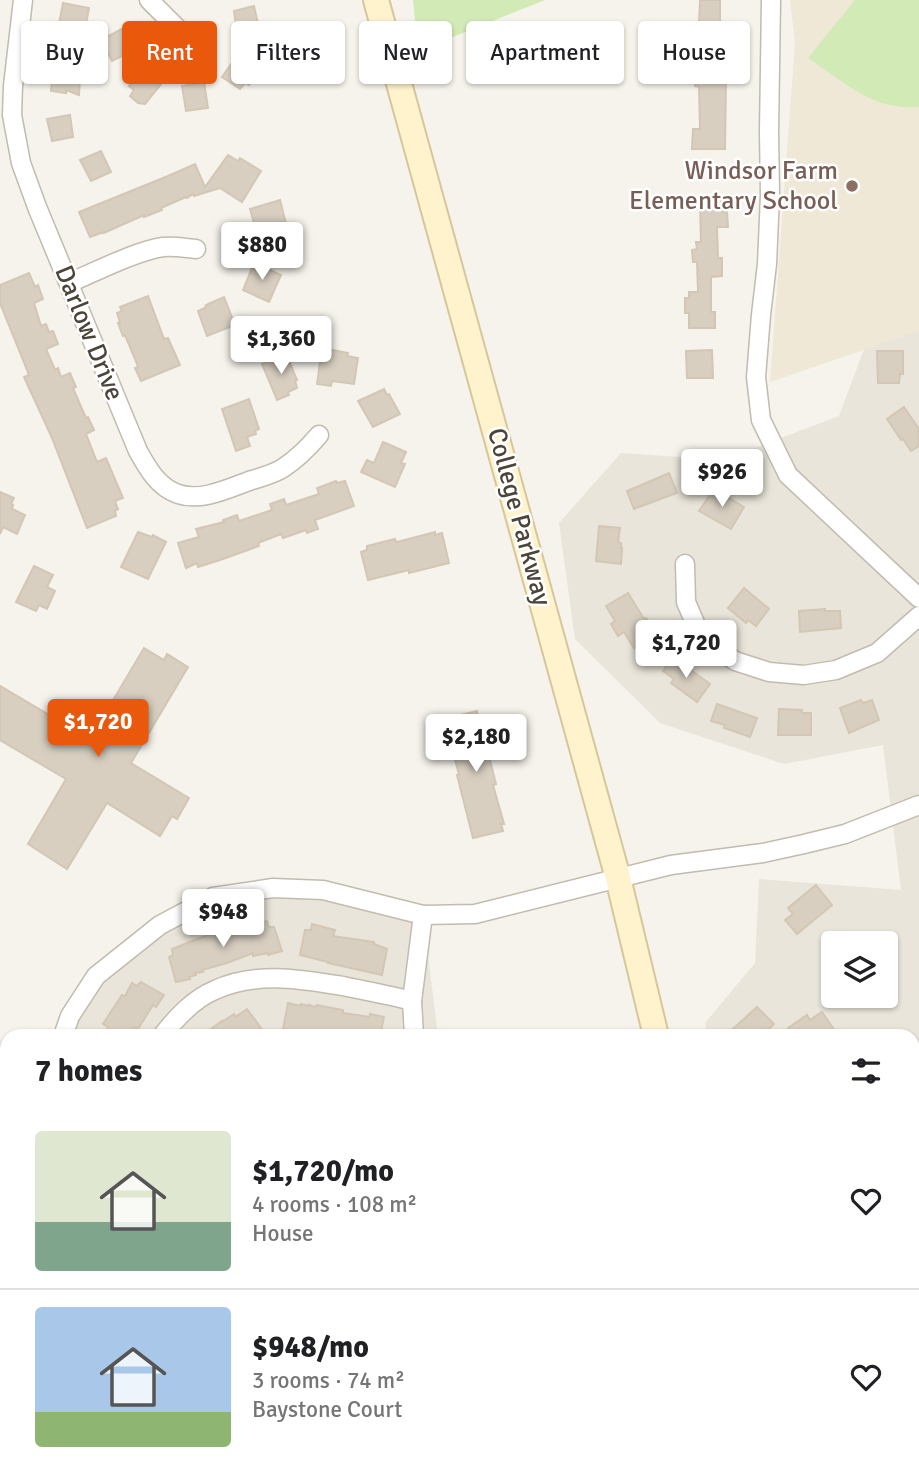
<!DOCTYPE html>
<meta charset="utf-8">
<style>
:root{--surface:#fff;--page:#f6f6f6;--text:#202124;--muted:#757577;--line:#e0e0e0;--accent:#ea580c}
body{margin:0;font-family:Signika,sans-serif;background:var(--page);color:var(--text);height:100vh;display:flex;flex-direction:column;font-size:26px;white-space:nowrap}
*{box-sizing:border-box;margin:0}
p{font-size:23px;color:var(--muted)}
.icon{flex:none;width:38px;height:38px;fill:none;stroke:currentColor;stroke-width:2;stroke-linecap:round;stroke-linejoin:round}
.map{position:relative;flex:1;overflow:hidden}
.side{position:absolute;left:0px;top:1029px;width:920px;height:450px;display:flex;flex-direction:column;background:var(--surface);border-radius:21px 21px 0 0;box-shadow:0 2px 5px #0004}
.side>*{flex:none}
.guide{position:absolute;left:21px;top:21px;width:878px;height:63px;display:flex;gap:14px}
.buttons{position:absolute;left:821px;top:931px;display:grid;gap:14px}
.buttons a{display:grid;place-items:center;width:77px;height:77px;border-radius:7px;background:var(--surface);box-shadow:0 2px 5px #0004;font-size:35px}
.price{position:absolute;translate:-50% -60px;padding:0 16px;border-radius:7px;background:#fff;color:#222;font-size:23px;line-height:46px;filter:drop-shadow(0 2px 4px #0008)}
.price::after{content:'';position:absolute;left:50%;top:42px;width:21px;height:16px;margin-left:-10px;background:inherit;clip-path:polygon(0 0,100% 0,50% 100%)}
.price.selected{background:var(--accent);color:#fff}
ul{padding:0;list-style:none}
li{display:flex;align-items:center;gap:21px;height:175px;padding:0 35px}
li+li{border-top:2px solid var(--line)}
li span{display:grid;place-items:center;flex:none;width:196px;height:140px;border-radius:7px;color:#555}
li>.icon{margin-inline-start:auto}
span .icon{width:84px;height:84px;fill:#fffc;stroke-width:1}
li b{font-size:30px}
h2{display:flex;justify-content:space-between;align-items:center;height:84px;padding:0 35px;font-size:30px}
.chip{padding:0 24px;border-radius:7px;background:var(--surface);box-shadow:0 2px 5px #0004;font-size:24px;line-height:63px}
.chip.selected{background:var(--accent);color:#fff}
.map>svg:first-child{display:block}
</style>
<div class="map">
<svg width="919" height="1478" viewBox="0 0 919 1478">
<rect width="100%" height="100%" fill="#f6f3ec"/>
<g fill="#eae5da" fill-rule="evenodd">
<path d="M919 304V1310L914 1308V1036H708L705 1023 755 963 759 879 901 890 883 745 784 764 660 723 575 639 559 523 621 453 723 460 839 416 872 328ZM833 943H886V996H833Z"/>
<polygon points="273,888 423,915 438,1036 63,1036 89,985 213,897"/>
<polygon points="7,1284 7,1472 223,1472 224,1478 0,1478 0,1299"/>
<polygon points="295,1472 526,1472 521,1478 296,1478"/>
</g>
<polygon fill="#efe8d6" points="790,0 919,0 919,331 770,382 795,42"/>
<g fill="#d2eab5">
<polygon points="413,0 545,0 418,51"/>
<path d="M855 0H919V107C872 111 843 81 808 58Z"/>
</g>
<g fill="#d8cfc1" stroke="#d3c7b4" stroke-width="2">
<polygon points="700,0 720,0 720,76 726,76 725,149 692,149 693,129 700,129 699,87 695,86 695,72 698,73 699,48 695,48 695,24 699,24"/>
<polygon points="63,3 89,8 85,29 59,24"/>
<polygon points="254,6 259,28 237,33 234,11"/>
<polygon points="122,29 132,51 112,61 101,40"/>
<polygon points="241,50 258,61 255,67 260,69 249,85 245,83 240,89 222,77"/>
<polygon points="53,66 73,70 73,78 80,78 79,95 66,90 66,93 51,91"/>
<polygon points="143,69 162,83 145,104 138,103 130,96 134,90 129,86"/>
<polygon points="204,82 208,108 186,111 182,86"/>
<polygon points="70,115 73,137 52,141 47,119"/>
<polygon points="101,151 111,172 91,181 80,160"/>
<polygon points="228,155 238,161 240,158 261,171 242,202 220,188 194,196 193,194 187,198 186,197 161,208 162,210 144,217 144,215 104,233 104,232 90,237 79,212 168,176 195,164 205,187"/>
<polygon points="280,200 289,236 253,246 250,232 256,230 250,209"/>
<polygon points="723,200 723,212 727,212 728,227 717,227 718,258 722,258 722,276 711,277 711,312 715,312 715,328 689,328 689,313 685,313 685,298 689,298 689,292 698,292 697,262 693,262 692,250 697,249 696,242 701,242 700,201"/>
<polygon points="254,263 281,275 269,302 243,290"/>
<polygon points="29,273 35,287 38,285 43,299 34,303 41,326 46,324 49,332 53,331 58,344 46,349 55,370 58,368 61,377 70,373 76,387 73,388 82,409 86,418 88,417 94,430 86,434 97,462 106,458 123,498 115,501 118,509 115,511 116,516 87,528 52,438 24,377 29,375 0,303 0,285"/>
<polygon points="148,296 164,339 168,338 180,365 141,381 135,368 138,367 135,359 125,335 123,336 118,323 120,322 117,313 122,311 120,307"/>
<polygon points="224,297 235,325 207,336 198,311 205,308 206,305"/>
<polygon points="322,348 348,353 347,356 358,358 354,384 332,381 331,386 317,384"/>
<polygon points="712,350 713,378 687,378 686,351"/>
<polygon points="877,351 903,351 903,374 900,374 899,383 878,383"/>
<polygon points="286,354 297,380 295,380 297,388 288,392 289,395 277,400 262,364"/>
<polygon points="384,389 387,395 389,394 400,414 373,427 358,401"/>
<polygon points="249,399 259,429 255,431 256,434 247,437 250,446 236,451 222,409"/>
<polygon points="904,407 919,429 919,446 911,451 903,439 901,440 887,419"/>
<polygon points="383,442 406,452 401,463 405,464 395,487 361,472 367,460 374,463"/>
<polygon points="669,473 677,493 634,509 627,491"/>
<polygon points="336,481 337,483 345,481 354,506 315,520 318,529 307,533 306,530 283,538 281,534 258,543 259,546 220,560 198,567 197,563 186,568 178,543 199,537 196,529 224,522 223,520 237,515 239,521 272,510 270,504 284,499 286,505 319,494 317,488"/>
<polygon points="714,489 744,507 731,529 699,511"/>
<polygon points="0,492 14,498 11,504 13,505 12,509 25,515 17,534 3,527 0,534"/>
<polygon points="599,526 620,528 618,542 621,543 621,548 622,548 621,564 596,561"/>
<polygon points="138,532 152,537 153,535 166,542 148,579 121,567"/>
<polygon points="435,532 435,535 442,533 449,563 409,573 409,570 368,580 361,552 367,550 367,546 395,539 396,542 401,541"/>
<polygon points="34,566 53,575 47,587 55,591 47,609 39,605 36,611 16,602"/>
<polygon points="744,588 769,609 756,626 748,620 746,623 728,608"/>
<polygon points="628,593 644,619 646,618 656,634 634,648 624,632 618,636 611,624 615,621 606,606"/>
<polygon points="825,609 825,611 840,611 841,628 800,632 799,611"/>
<polygon points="144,648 164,660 167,654 188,667 131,763 189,798 177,819 172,816 160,836 107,803 67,869 28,844 66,779 0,740 0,686 90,739"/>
<polygon points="673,657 710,684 697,702 671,683 674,679 663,671"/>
<polygon points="861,700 863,703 872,700 879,720 849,733 840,708"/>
<polygon points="717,704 757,718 750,737 724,728 725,725 711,721"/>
<polygon points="779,709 802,710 802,713 811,713 811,735 778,735"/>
<polygon points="477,711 478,717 481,716 489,744 486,745 496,784 493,785 504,824 501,824 503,831 473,838 457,775 459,775 449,736 452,735 448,718"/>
<polygon points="816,885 832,905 797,934 785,920 793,914 788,908"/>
<polygon points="267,921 269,927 274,927 282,951 268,955 268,953 253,956 253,953 227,963 202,970 203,972 195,973 196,975 189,977 190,979 176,982 169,957 173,955 172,949 210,934 259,922 260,923"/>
<polygon points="312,924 335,930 333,936 374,942 374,944 387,949 382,975 328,963 328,962 300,955 305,930 311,930"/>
<polygon points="141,982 164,995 156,1007 153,1005 138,1029 134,1027 129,1036 103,1036 108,1027 103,1024 122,995 125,996 132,983 137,986"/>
<polygon points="288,1003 301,1006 301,1004 309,1006 309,1005 315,1007 317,1005 343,1010 343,1013 370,1017 370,1014 384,1017 380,1036 286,1036 288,1030 283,1029"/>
<polygon points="757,1007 774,1024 762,1036 725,1036"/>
<polygon points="247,1009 261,1028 250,1036 201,1036 222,1021 222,1022 234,1014 235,1017"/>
<polygon points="822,1012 835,1031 828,1036 793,1036 788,1028 807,1015 810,1020"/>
</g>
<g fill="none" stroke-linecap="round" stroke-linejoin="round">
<g stroke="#c2bbae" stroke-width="21">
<g id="minor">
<path d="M23 0 13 86 12 115 21 163 37 207 138 451C148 469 158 487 178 494 202 502 229 488 252 480 262 477 274 474 283 468 297 459 308 448 319 435"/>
<polyline points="149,0 184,35"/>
<polyline points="771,0 769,132 770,195 767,264 761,315 756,377 761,420 788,475 919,598"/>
<path d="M69 283C95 272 136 251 163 247 174 246 185 248 196 249"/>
<polyline points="685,564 686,602 701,637 735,661 769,672 804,675 836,670 877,653 919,616"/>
<polyline points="63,1036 70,1016 96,976 160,925 213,897 273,888 323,890 423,915 475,914 671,865 763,853 804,844 845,834 919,805"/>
<path d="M162 1036C176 1018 193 999 215 990 256 971 300 979 343 986 366 991 389 995 412 1001"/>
<polyline points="414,1036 412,1001 423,915"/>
<polyline points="914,1108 919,1108"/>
<polyline points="0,1279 7,1261"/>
<polyline points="0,1309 7,1311"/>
</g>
</g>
<g stroke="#d6c79b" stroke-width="28">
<g id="secondary">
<polyline points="376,0 618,878 656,1036"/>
<polyline points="748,1472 749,1478"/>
</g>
</g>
<use href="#minor" stroke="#fff" stroke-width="18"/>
<use href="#secondary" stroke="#fff3cd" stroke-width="24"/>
</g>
<circle fill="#8d6e63" stroke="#fff" stroke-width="2.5" cx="852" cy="186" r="7"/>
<g text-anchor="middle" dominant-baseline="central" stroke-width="5" stroke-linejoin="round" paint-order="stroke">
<g font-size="26" fill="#785e54" stroke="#fff" text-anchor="end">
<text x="838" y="171">Windsor Farm<tspan x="838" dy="30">Elementary School</tspan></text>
</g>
<g font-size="26" fill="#4b4439" stroke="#fff">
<text transform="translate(89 333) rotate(68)">Darlow Drive</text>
<text transform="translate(519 517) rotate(75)">College Parkway</text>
</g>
</g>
</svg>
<div class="buttons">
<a><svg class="icon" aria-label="layers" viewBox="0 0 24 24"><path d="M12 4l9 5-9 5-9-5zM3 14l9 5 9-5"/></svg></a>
</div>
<b class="price" style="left:262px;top:282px">$880</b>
<b class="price" style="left:281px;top:376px">$1,360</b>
<b class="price" style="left:722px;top:509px">$926</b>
<b class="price" style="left:686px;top:680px">$1,720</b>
<b class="price selected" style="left:98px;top:759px">$1,720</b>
<b class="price" style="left:476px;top:774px">$2,180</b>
<b class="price" style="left:223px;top:949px">$948</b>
<div class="guide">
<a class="chip">Buy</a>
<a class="chip selected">Rent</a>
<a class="chip">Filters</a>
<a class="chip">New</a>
<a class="chip">Apartment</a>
<a class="chip">House</a>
</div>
<section class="side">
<h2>7 homes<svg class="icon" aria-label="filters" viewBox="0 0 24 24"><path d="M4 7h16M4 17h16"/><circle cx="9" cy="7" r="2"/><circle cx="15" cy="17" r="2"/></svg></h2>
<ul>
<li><span style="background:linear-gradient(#dfe7d0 65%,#7fa58c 0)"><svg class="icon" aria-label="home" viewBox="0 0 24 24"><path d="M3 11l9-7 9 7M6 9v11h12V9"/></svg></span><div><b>$1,720/mo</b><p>4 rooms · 108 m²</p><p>House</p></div><svg class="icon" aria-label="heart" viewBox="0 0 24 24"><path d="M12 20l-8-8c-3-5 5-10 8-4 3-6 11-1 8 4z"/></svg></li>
<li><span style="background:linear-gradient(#a9c7e8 75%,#8fb573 0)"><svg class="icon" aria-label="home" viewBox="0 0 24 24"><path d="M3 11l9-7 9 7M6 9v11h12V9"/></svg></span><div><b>$948/mo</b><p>3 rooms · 74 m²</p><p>Baystone Court</p></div><svg class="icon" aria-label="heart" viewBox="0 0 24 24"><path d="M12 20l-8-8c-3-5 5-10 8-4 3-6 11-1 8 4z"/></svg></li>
</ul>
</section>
</div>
